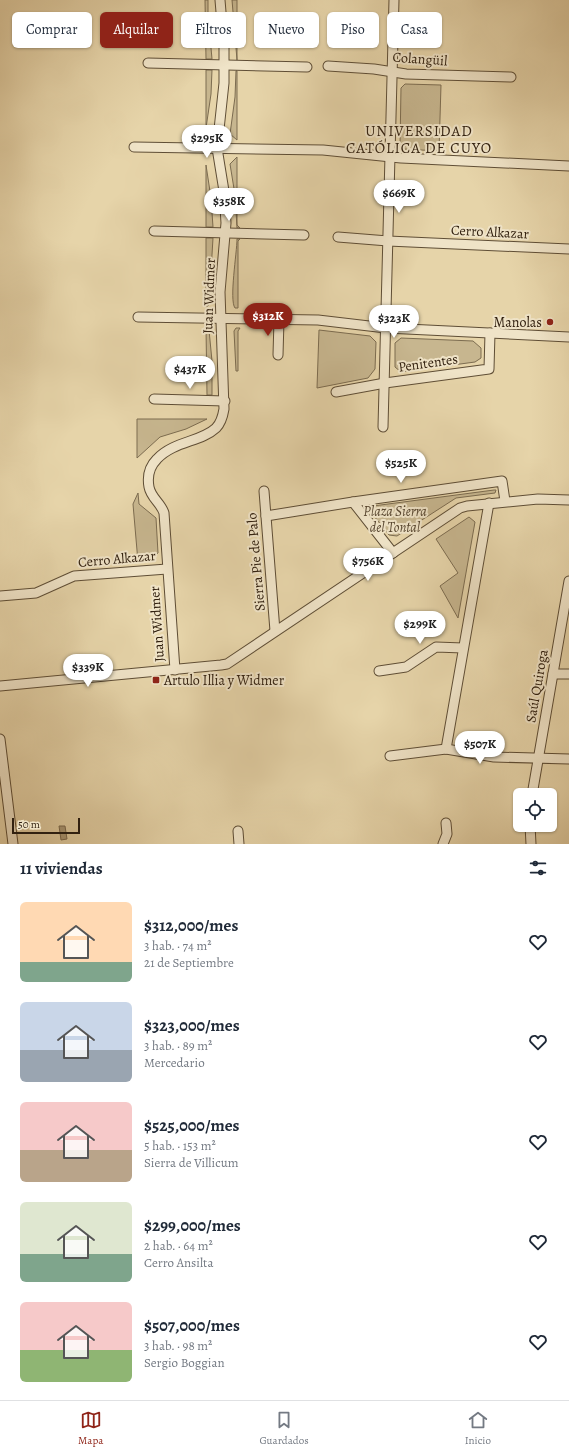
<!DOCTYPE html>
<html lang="es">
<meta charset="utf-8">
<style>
:root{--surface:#fff;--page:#f6f6f7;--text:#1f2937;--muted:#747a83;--line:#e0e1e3;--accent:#8f2418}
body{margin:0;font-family:Alegreya,serif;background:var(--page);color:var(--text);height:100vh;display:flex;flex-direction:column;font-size:15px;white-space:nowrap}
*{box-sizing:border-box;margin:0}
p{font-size:13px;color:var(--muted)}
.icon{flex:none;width:22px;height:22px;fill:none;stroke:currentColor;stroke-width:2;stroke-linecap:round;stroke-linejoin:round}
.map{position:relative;height:844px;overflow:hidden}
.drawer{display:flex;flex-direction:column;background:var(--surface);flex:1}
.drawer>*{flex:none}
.top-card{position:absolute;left:12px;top:12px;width:545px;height:36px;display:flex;gap:8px}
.buttons{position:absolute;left:513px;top:788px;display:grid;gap:8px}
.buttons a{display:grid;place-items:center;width:44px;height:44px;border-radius:6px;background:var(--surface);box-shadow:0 1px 3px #0004;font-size:20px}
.scale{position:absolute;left:12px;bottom:10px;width:68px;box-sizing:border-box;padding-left:4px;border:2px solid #322110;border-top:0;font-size:11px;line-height:14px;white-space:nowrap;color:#322110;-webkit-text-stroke:3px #efe3c7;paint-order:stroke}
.price{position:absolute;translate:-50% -34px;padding:0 9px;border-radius:14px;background:#fff;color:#222;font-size:13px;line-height:26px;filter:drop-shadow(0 1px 2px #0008)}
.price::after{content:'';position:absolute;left:50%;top:24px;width:12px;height:9px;margin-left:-6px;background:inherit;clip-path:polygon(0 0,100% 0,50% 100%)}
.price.active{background:var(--accent);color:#fff}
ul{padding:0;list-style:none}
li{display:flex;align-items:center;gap:12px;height:100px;padding:0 20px}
li span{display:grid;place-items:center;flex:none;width:112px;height:80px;border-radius:6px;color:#555}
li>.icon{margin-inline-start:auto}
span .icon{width:48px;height:48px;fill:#fffc;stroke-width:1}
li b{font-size:17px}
h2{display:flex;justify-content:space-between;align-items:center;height:48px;padding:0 20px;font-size:17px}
.tag{padding:0 14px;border-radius:6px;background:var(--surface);box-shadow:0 1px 3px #0004;font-size:14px;line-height:36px}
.tag.active{background:var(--accent);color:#fff}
.tab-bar{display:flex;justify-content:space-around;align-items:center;height:56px;border-top:1px solid var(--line);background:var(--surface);font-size:11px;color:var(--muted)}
.tab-bar a{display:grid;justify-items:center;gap:2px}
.tab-bar .active{color:var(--accent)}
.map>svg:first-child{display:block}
</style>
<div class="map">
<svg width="569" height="844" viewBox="0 0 569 844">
<rect width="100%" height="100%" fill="#e6d4a9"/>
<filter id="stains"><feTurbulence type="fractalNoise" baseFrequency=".005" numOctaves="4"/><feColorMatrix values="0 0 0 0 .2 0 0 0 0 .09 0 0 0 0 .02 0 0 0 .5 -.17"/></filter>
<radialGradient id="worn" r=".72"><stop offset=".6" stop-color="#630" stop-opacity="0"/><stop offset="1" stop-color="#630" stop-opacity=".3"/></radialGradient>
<g fill="#c7b68f" stroke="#7c6c50">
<polygon points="205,0 208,0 208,15 212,59 206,59"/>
<polygon points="232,0 237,0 237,60"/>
<polygon points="206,70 212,70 211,94 206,128"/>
<polygon points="236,71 237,71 237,140 230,134 235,97"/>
<polygon points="405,84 441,85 439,151 403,149 400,146 401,88"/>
<polygon points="237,157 237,225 240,228 237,228 235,195 230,164"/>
<polygon points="206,165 211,198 213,227 206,227"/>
<polygon points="206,238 213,238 209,305 206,307"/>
<path d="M237 239H240L238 241V308H235C229 300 237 252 237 239Z"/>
<polygon points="206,328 209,330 212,361 212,395 207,395"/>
<polygon points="236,328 240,328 238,331 238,371 236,371 234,331"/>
<polygon points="319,330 370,336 376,342 375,369 368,378 317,388"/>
<polygon points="401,338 473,341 481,348 481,358 475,362 401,372 395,367 395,343"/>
<polygon points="137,419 207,419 186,429 160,437 137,458"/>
<polygon points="494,490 496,490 495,493 456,498 397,536 389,535 370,511 373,506"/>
<polygon points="138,493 139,504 156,518 158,553 151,560 138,562 133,504"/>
<polygon points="469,517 475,522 458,618 440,586 458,573 436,539"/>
</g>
<polygon fill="#a99775" stroke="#79684d" points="59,826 65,826 67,839 61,840"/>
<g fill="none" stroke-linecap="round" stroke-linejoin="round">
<g stroke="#5f4e36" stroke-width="11">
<g id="street">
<polyline points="148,63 307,67"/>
<polyline points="328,66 374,69 406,74 511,77"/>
<polyline points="134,147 323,150 401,158 569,166"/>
<polyline points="154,231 304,235"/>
<polyline points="338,237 388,241 569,249"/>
<polyline points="138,317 318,320 386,328 569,337"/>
<polyline points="278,355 279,320"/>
<polyline points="336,392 385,383 489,369 490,333"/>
<polyline points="154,399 225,401"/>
<polyline points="383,427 394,0"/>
<polyline points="264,491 275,631"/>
<polyline points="353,502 393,553"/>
<polyline points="266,516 353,502 502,481 505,501"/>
<polyline points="0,596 36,593 74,576 167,569"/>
<path d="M175 670 164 513C161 503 151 498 149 487 147 476 149 467 157 459 174 441 201 442 216 428 221 423 223 415 224 409L220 292 226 223 224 191 217 148 224 83V48L220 0"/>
<polyline points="379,671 406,667 436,647 463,648"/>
<polyline points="553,674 569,674"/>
<polyline points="0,686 221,665 227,664 460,508 467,506 538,499 569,500"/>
<polyline points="0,739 13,844"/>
<polyline points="446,749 489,503"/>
<polyline points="390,756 446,749 494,757 569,759"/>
<polyline points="532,795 569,581"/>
<polyline points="530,825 531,844"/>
<polyline points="238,831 239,844"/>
<polyline points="443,844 447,834 446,823"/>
</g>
</g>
<use href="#street" stroke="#efe3c7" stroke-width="9"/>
</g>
<g fill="#8f2418" stroke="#efe3c7" stroke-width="1.5">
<circle cx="550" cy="322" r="4"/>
<rect x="152" y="676" width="8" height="8" rx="2"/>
</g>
<g text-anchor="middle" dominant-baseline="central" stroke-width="4" stroke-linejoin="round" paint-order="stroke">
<g font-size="14" fill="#322110" stroke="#efe3c7">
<text transform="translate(420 59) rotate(4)">Colangüil</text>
<text transform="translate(490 232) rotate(3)">Cerro Alkazar</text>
<text transform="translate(209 296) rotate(-88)">Juan Widmer</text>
<text transform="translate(428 363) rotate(-8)">Penitentes</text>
<text transform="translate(117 559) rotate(-5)">Cerro Alkazar</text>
<text transform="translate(256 562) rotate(-95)">Sierra Pie de Palo</text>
<text transform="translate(157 624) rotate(-94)">Juan Widmer</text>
<text transform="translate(537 686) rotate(-80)">Saúl Quiroga</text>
</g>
<g font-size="14" fill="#322110" stroke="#efe3c7" text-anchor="end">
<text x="542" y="322">Manolas</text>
<text x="164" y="680" text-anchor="start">Artulo Illia y Widmer</text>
</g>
<g font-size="14" font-style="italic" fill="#574630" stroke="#efe3c7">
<text x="395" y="511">Plaza Sierra<tspan x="395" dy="16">del Tontal</tspan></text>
</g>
<g font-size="15" letter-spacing="1" fill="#322110" stroke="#efe3c7">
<text x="419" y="131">UNIVERSIDAD<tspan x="419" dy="17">CATÓLICA DE CUYO</tspan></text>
</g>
</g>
<rect width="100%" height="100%" filter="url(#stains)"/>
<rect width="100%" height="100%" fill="url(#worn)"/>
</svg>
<div class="buttons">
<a><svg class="icon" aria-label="locate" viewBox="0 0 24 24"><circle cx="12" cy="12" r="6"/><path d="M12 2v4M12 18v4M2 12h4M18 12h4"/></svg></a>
</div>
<div class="scale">50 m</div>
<b class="price" style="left:207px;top:159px">$295K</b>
<b class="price" style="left:399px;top:214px">$669K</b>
<b class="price" style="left:229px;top:222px">$358K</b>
<b class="price active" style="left:268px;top:337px">$312K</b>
<b class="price" style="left:394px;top:339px">$323K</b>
<b class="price" style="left:190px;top:390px">$437K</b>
<b class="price" style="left:401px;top:484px">$525K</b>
<b class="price" style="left:368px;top:582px">$756K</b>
<b class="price" style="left:420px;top:645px">$299K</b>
<b class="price" style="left:88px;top:688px">$339K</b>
<b class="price" style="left:480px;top:765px">$507K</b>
<div class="top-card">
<a class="tag">Comprar</a>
<a class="tag active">Alquilar</a>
<a class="tag">Filtros</a>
<a class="tag">Nuevo</a>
<a class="tag">Piso</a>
<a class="tag">Casa</a>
</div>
</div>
<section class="drawer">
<h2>11 viviendas<svg class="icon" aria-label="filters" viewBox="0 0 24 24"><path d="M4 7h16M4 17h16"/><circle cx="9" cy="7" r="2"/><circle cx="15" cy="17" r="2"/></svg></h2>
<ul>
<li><span style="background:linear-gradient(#ffd9b3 75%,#7fa58c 0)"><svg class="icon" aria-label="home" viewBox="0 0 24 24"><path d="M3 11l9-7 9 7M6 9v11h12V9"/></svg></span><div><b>$312,000/mes</b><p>3 hab. · 74 m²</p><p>21 de Septiembre</p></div><svg class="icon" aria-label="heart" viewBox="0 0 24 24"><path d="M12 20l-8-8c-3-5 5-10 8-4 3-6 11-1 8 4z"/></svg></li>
<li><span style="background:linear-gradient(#c9d6e8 60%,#9aa5b1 0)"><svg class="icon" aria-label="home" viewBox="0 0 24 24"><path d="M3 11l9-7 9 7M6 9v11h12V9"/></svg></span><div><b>$323,000/mes</b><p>3 hab. · 89 m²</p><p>Mercedario</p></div><svg class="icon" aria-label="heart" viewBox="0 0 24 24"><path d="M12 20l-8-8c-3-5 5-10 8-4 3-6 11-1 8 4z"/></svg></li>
<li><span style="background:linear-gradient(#f6c9c9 60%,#b9a48a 0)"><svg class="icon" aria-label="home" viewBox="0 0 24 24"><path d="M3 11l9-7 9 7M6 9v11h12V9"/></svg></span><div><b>$525,000/mes</b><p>5 hab. · 153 m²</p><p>Sierra de Villicum</p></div><svg class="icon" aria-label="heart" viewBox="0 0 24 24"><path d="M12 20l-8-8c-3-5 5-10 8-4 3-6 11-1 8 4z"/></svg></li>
<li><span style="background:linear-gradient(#dfe7d0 65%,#7fa58c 0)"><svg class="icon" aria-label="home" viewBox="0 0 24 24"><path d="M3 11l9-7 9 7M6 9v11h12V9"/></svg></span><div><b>$299,000/mes</b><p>2 hab. · 64 m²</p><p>Cerro Ansilta</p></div><svg class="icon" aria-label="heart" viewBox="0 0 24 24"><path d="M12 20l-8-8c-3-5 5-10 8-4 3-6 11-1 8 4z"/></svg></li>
<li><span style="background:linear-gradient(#f6c9c9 60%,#8fb573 0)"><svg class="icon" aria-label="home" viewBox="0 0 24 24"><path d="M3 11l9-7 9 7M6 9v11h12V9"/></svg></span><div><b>$507,000/mes</b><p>3 hab. · 98 m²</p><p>Sergio Boggian</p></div><svg class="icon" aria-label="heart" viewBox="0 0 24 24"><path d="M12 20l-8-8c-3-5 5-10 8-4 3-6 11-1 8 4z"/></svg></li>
</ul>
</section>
<nav class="tab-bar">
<a class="active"><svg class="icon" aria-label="map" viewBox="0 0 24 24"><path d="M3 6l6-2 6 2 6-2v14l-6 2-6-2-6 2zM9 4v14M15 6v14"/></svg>Mapa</a>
<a><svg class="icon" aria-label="saved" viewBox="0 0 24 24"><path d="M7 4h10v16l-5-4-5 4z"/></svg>Guardados</a>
<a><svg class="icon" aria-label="home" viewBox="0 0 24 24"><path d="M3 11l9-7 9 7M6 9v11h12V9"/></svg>Inicio</a>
</nav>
